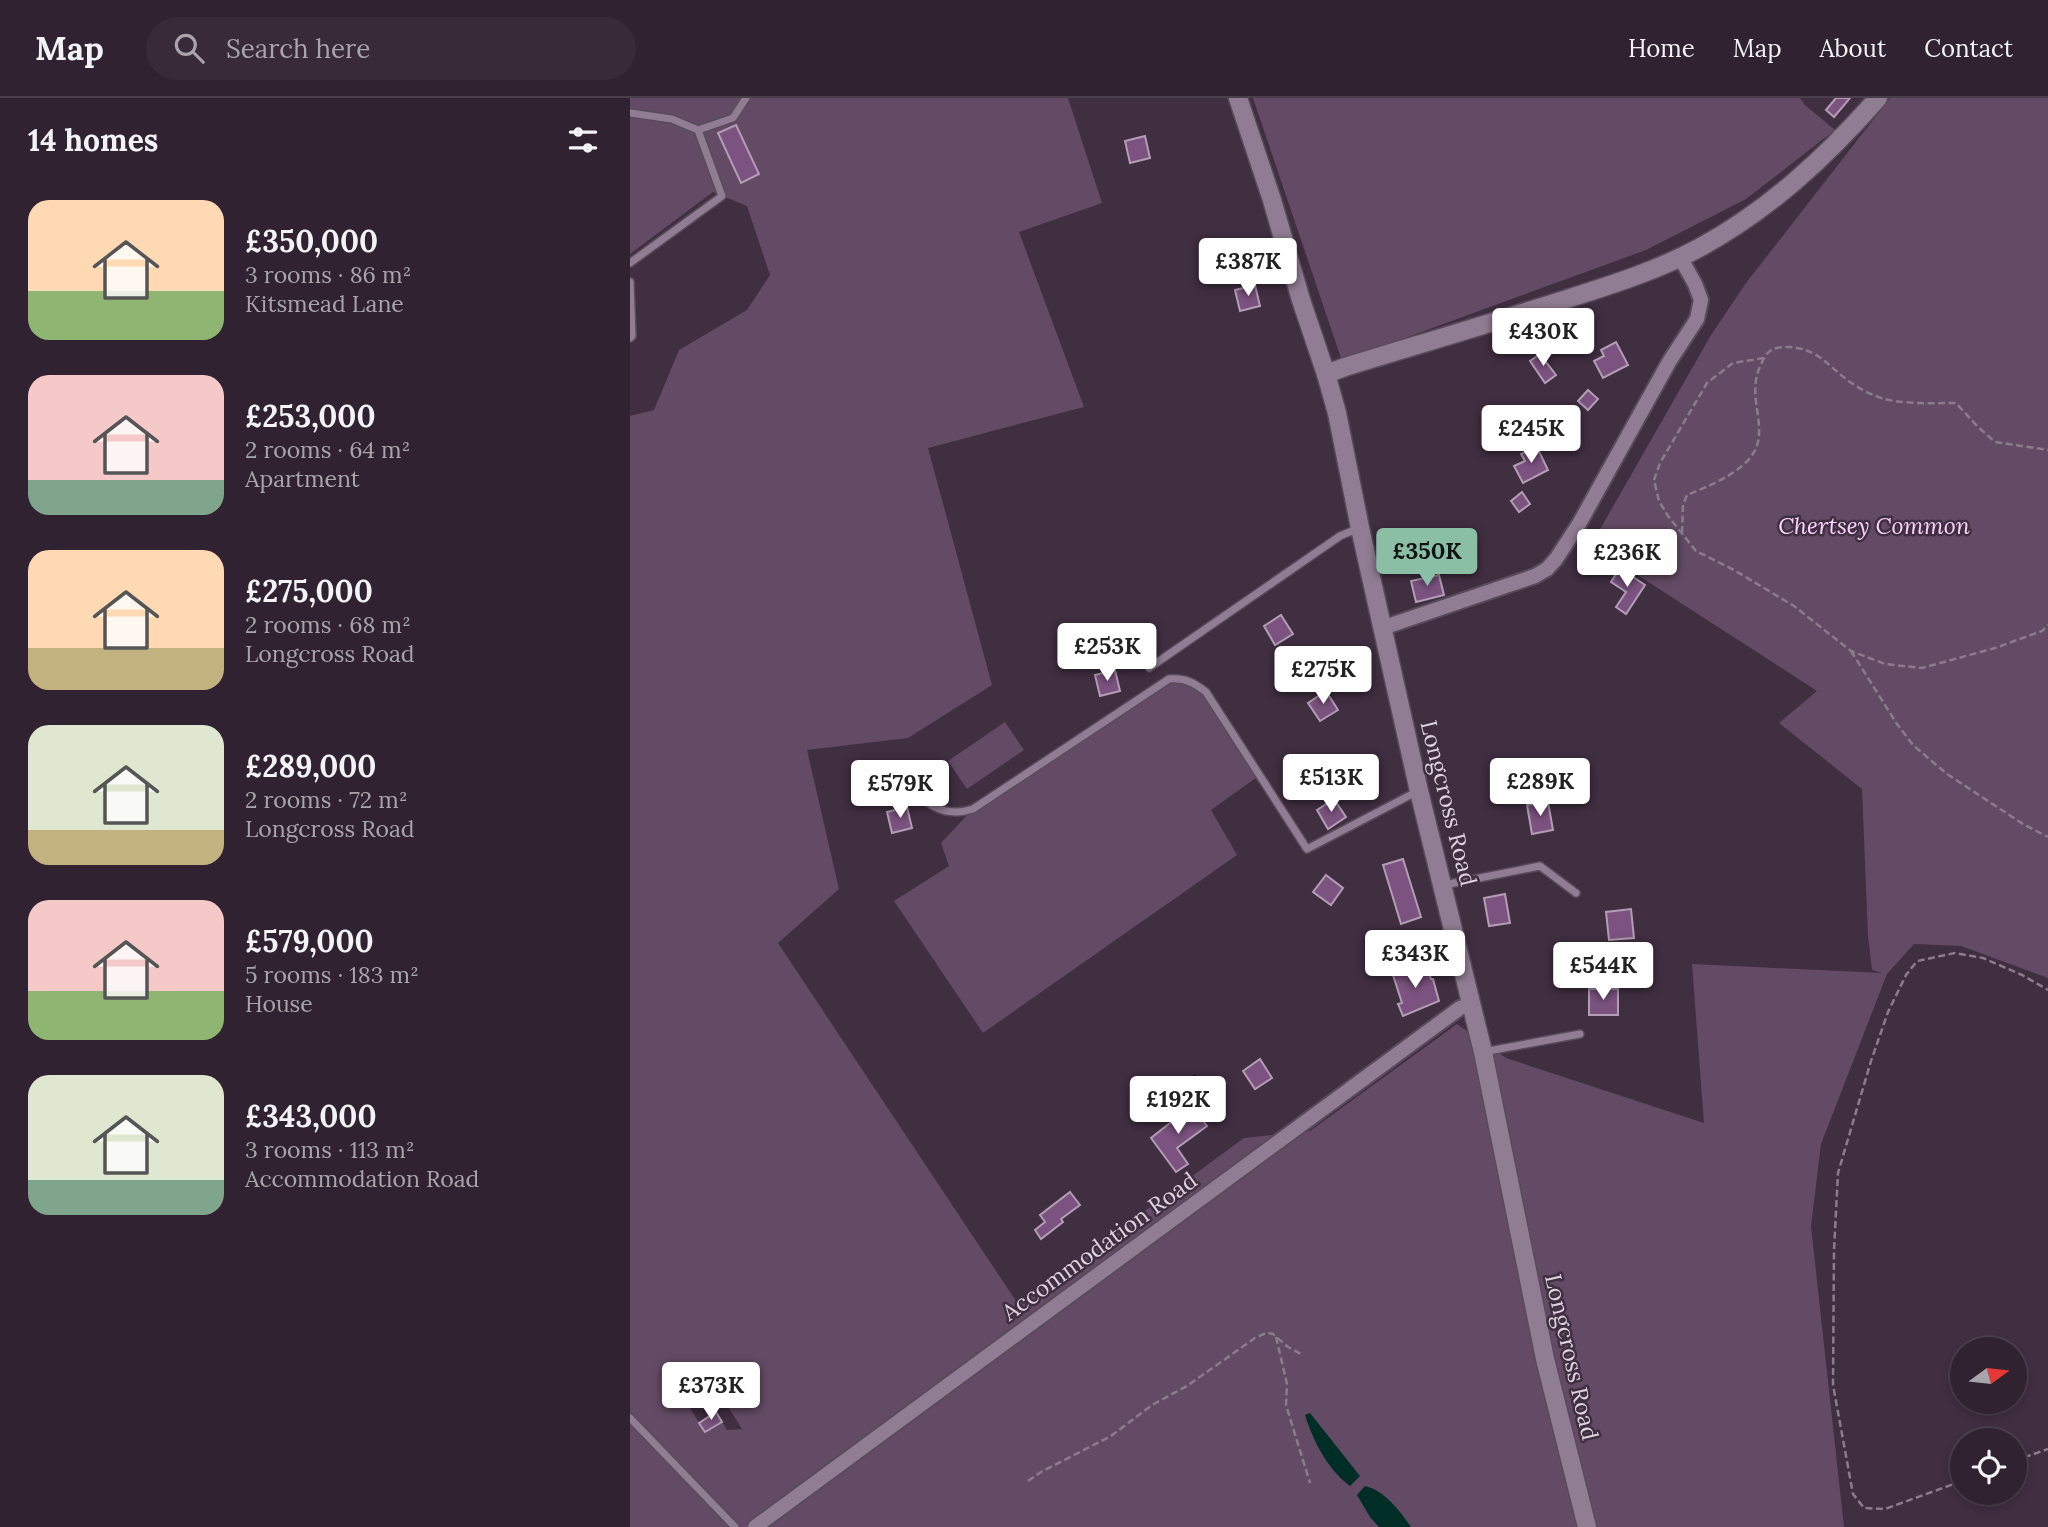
<!DOCTYPE html>
<meta charset="utf-8">
<style>
:root{--surface:#302231;--page:#382a39;--text:#f1f3f6;--muted:#a8a4ab;--line:#4b3f4d;--accent:#8abfa5}
body{margin:0;font-family:Lora,serif;background:var(--page);color:var(--text);height:100vh;display:flex;flex-direction:column;font-size:26px;white-space:nowrap}
*{box-sizing:border-box;margin:0}
p{font-size:23px;color:var(--muted)}
.icon{flex:none;width:38px;height:38px;fill:none;stroke:currentColor;stroke-width:2;stroke-linecap:round;stroke-linejoin:round}
.map{position:relative;flex:1;overflow:hidden}
.details{display:flex;flex-direction:column;background:var(--surface);width:630px}
.details>*{flex:none}
.needle{width:46px;rotate:75deg}
.fabs{position:absolute;left:1320px;top:1239px;display:grid;gap:14px}
.fabs a{display:grid;place-items:center;width:77px;height:77px;border-radius:50%;background:var(--surface);box-shadow:0 4px 10px #0003,0 0 0 2px var(--line);font-size:35px}
.price{position:absolute;translate:-50% -60px;padding:0 16px;border-radius:7px;background:#fff;color:#222;font-size:23px;line-height:46px;filter:drop-shadow(0 2px 4px #0008)}
.price::after{content:'';position:absolute;left:50%;top:42px;width:21px;height:16px;margin-left:-10px;background:inherit;clip-path:polygon(0 0,100% 0,50% 100%)}
.price.active{background:var(--accent);color:#111}
ul{padding:0;list-style:none}
li{display:flex;align-items:center;gap:21px;height:175px;padding:0 28px}
li span{display:grid;place-items:center;flex:none;width:196px;height:140px;border-radius:21px;color:#555}
li>.icon{margin-inline-start:auto}
span .icon{width:84px;height:84px;fill:#fffc;stroke-width:1}
li b{font-size:30px}
h2{display:flex;justify-content:space-between;align-items:center;height:84px;padding:0 28px;font-size:30px}
header{display:flex;align-items:center;gap:42px;box-sizing:border-box;height:98px;padding:0 35px;background:var(--surface);border-bottom:2px solid var(--line)}
header strong{font-size:33px}
nav{display:flex;gap:38px;margin-inline-start:auto;font-size:24px}
.search{width:490px;height:63px;background:var(--page);display:flex;align-items:center;gap:18px;box-sizing:border-box;padding:0 24px;border-radius:38px;color:var(--muted);font-size:26px}
main{display:flex;flex:1;min-height:0}
.map>svg:first-child{display:block}
</style>
<header>
<strong>Map</strong>
<div class="search"><svg class="icon" aria-label="search" viewBox="0 0 24 24"><circle cx="10" cy="10" r="6"/><path d="M15 15l6 6"/></svg>Search here</div>
<nav><a>Home</a><a>Map</a><a>About</a><a>Contact</a></nav>
</header>
<main>
<section class="details">
<h2>14 homes<svg class="icon" aria-label="filters" viewBox="0 0 24 24"><path d="M4 7h16M4 17h16"/><circle cx="9" cy="7" r="2"/><circle cx="15" cy="17" r="2"/></svg></h2>
<ul>
<li><span style="background:linear-gradient(#ffd9b3 65%,#8fb573 0)"><svg class="icon" aria-label="home" viewBox="0 0 24 24"><path d="M3 11l9-7 9 7M6 9v11h12V9"/></svg></span><div><b>£350,000</b><p>3 rooms · 86 m²</p><p>Kitsmead Lane</p></div></li>
<li><span style="background:linear-gradient(#f6c9c9 75%,#7fa58c 0)"><svg class="icon" aria-label="home" viewBox="0 0 24 24"><path d="M3 11l9-7 9 7M6 9v11h12V9"/></svg></span><div><b>£253,000</b><p>2 rooms · 64 m²</p><p>Apartment</p></div></li>
<li><span style="background:linear-gradient(#ffd9b3 70%,#c2b280 0)"><svg class="icon" aria-label="home" viewBox="0 0 24 24"><path d="M3 11l9-7 9 7M6 9v11h12V9"/></svg></span><div><b>£275,000</b><p>2 rooms · 68 m²</p><p>Longcross Road</p></div></li>
<li><span style="background:linear-gradient(#dfe7d0 75%,#c2b280 0)"><svg class="icon" aria-label="home" viewBox="0 0 24 24"><path d="M3 11l9-7 9 7M6 9v11h12V9"/></svg></span><div><b>£289,000</b><p>2 rooms · 72 m²</p><p>Longcross Road</p></div></li>
<li><span style="background:linear-gradient(#f6c9c9 65%,#8fb573 0)"><svg class="icon" aria-label="home" viewBox="0 0 24 24"><path d="M3 11l9-7 9 7M6 9v11h12V9"/></svg></span><div><b>£579,000</b><p>5 rooms · 183 m²</p><p>House</p></div></li>
<li><span style="background:linear-gradient(#dfe7d0 75%,#7fa58c 0)"><svg class="icon" aria-label="home" viewBox="0 0 24 24"><path d="M3 11l9-7 9 7M6 9v11h12V9"/></svg></span><div><b>£343,000</b><p>3 rooms · 113 m²</p><p>Accommodation Road</p></div></li>
</ul>
</section>
<div class="map">
<svg width="1418" height="1429" viewBox="0 0 1418 1429">
<rect width="100%" height="100%" fill="#402e41"/>
<g fill="#634b65" fill-rule="evenodd">
<path d="M0 0H438L472 105 389 134 454 309 298 350 362 587 278 640 177 652 209 791 148 845 388 1206 614 1040 680 1033 827 926 876 960 1074 1025 1062 866 1252 875 1242 872 1238 838 1232 691 1149 625 1187 593 961 447 1081 237 1116 185 1260 0H1418V880L1331 848 1284 846 1257 876 1191 1046 1181 1128 1214 1429H0V318L24 312 49 252 117 212 140 177 117 108 83 94 0 156ZM105 27 129 76 111 85ZM75 1272 112 1331 97 1332 92 1324 75 1334 48 1291Z"/>
<polygon points="623,0 1170,0 1175,7 1205,32 1116,101 1016,152 712,263"/>
<polygon points="551,580 576,594 630,677 581,712 607,757 353,935 264,803 319,768 311,745 343,711 539,581"/>
<polygon points="375,624 394,652 337,691 318,663"/>
</g>
<g fill="#002d25">
<polygon points="565,976 582,999 570,1007 554,984"/>
<path d="M680 1315 730 1378 720 1388C698 1372 683 1343 675 1317Z"/>
<path d="M735 1388C754 1392 770 1413 781 1429H749L740 1419 727 1397Z"/>
</g>
<g fill="#7c5380" stroke="#b29db4" stroke-width="2">
<polygon points="1206,0 1220,0 1204,19 1196,12"/>
<polygon points="106,27 129,76 111,85 88,35"/>
<polygon points="515,38 520,60 500,65 495,43"/>
<polygon points="625,187 630,208 610,213 605,192"/>
<polygon points="986,244 998,267 973,280 964,263 974,258 971,252"/>
<polygon points="910,256 926,277 915,285 900,263"/>
<polygon points="958,292 968,301 958,312 948,303"/>
<polygon points="907,349 918,372 893,385 884,368 895,363 891,356"/>
<polygon points="892,394 900,406 889,414 881,403"/>
<polygon points="990,470 1015,487 996,516 986,509 996,494 981,484"/>
<polygon points="809,477 814,497 786,504 781,483"/>
<polygon points="651,517 663,536 645,547 634,528"/>
<polygon points="485,572 490,593 470,598 465,577"/>
<polygon points="696,593 708,612 690,623 678,605"/>
<polygon points="704,701 716,719 698,731 687,712"/>
<polygon points="918,704 923,732 902,736 897,707"/>
<polygon points="277,709 282,730 262,735 257,714"/>
<polygon points="773,761 791,819 771,826 753,767"/>
<polygon points="696,777 713,790 701,807 683,794"/>
<polygon points="875,796 880,825 859,828 854,800"/>
<polygon points="1001,811 1004,840 979,842 976,814"/>
<polygon points="790,869 794,874 798,872 801,881 803,881 809,903 773,918 768,906 772,905 763,877"/>
<rect x="959" y="891" width="29" height="26"/>
<polygon points="630,961 642,980 625,991 613,973"/>
<polygon points="550,1008 554,1013 563,1010 577,1028 547,1050 558,1066 546,1074 521,1040 545,1021 541,1015"/>
<polygon points="440,1094 450,1107 431,1121 433,1124 411,1141 405,1132 415,1124 410,1117"/>
<polygon points="86,1314 92,1324 75,1334 69,1325"/>
</g>
<g fill="none" stroke-linecap="round" stroke-linejoin="round">
<g stroke="#594b5b" stroke-width="10">
<g id="lane">
<polyline points="0,15 42,21 68,32 92,98 0,165"/>
<polyline points="68,32 103,20 116,0"/>
<polyline points="0,184 2,238 0,240"/>
<polyline points="519,570 710,438 729,430"/>
<path d="M227 678C240 676 258 670 271 674 283 678 285 690 292 699 305 714 325 717 343 711L539 581C555 580 563 584 576 594L677 751 788 693"/>
<polyline points="814,787 910,768 946,795"/>
<polyline points="853,954 950,936"/>
<polyline points="0,1320 105,1429"/>
</g>
</g>
<g stroke="#594b5b" stroke-width="18">
<g id="street">
<polyline points="752,530 905,478 917,471 926,461 949,426 1039,264 1067,221 1071,202 1065,186 1050,159"/>
<polyline points="125,1429 830,910 841,906"/>
</g>
</g>
<g stroke="#594b5b" stroke-width="21">
<g id="secondary">
<polyline points="608,0 642,102 671,202 696,276 707,315 730,430 789,693 853,954 915,1261 957,1429"/>
<path d="M696 276 715 269C790 246 865 224 940 200 984 186 1028 172 1069 150 1139 112 1196 59 1248 0"/>
</g>
</g>
<g stroke="#8b7c8c" stroke-width="2.5" stroke-dasharray="7 3.5" stroke-linecap="butt">
<polyline points="1134,260 1103,265 1077,285 1030,365 1024,382 1029,403 1038,418 1066,453 1104,472 1164,508 1221,553 1255,566 1292,570 1365,550 1412,533 1418,527"/>
<path d="M1052 435 1053 407 1057 397C1079 388 1117 373 1126 350 1136 326 1118 299 1129 271 1132 265 1134 257 1140 253 1145 249 1154 249 1160 249 1190 251 1200 271 1223 286 1230 291 1238 295 1246 298 1267 307 1303 305 1326 305L1347 328 1365 344 1418 352"/>
<polyline points="1221,553 1267,626 1283,647 1317,676 1393,726 1418,739"/>
<polyline points="646,1239 657,1286 656,1307 680,1385"/>
<polyline points="1384,1363 1418,1351"/>
<polyline points="398,1383 411,1374 481,1338 522,1307 557,1288 625,1240 636,1235 643,1236 658,1249 673,1257"/>
<polyline points="1332,1383 1255,1411 1234,1410 1223,1396 1203,1287 1204,1152 1208,1075 1241,963 1258,914 1276,877 1287,863 1325,855 1353,860 1392,877 1418,892"/>
</g>
<use href="#lane" stroke="#917d93" stroke-width="7"/>
<use href="#street" stroke="#917d93" stroke-width="14"/>
<use href="#secondary" stroke="#917d93" stroke-width="18"/>
</g>
<g text-anchor="middle" dominant-baseline="central" stroke-width="5" stroke-linejoin="round" paint-order="stroke">
<g font-size="23" font-style="italic" fill="#f8d2fb" stroke="#402e41">
<text x="1244" y="427">Chertsey Common</text>
</g>
<g font-size="23" fill="#ddd2de" stroke="#402e41">
<text transform="translate(819 705) rotate(76)">Longcross Road</text>
<text transform="translate(469 1148) rotate(-36)">Accommodation Road</text>
<text transform="translate(942 1259) rotate(77)">Longcross Road</text>
</g>
</g>
</svg>
<div class="fabs">
<a><svg class="needle" viewBox="-14 -14 28 28"><path d="M0-13l5 13h-10z" fill="#e53935"/><path d="M0 13l5-13h-10z" fill="#a8a4ab"/></svg></a>
<a><svg class="icon" aria-label="locate" viewBox="0 0 24 24"><circle cx="12" cy="12" r="6"/><path d="M12 2v4M12 18v4M2 12h4M18 12h4"/></svg></a>
</div>
<b class="price" style="left:618px;top:200px">£387K</b>
<b class="price" style="left:913px;top:270px">£430K</b>
<b class="price" style="left:901px;top:367px">£245K</b>
<b class="price active" style="left:797px;top:490px">£350K</b>
<b class="price" style="left:997px;top:491px">£236K</b>
<b class="price" style="left:477px;top:585px">£253K</b>
<b class="price" style="left:693px;top:608px">£275K</b>
<b class="price" style="left:701px;top:716px">£513K</b>
<b class="price" style="left:910px;top:720px">£289K</b>
<b class="price" style="left:270px;top:722px">£579K</b>
<b class="price" style="left:785px;top:892px">£343K</b>
<b class="price" style="left:973px;top:904px">£544K</b>
<b class="price" style="left:548px;top:1038px">£192K</b>
<b class="price" style="left:81px;top:1324px">£373K</b>
</div>
</main>
